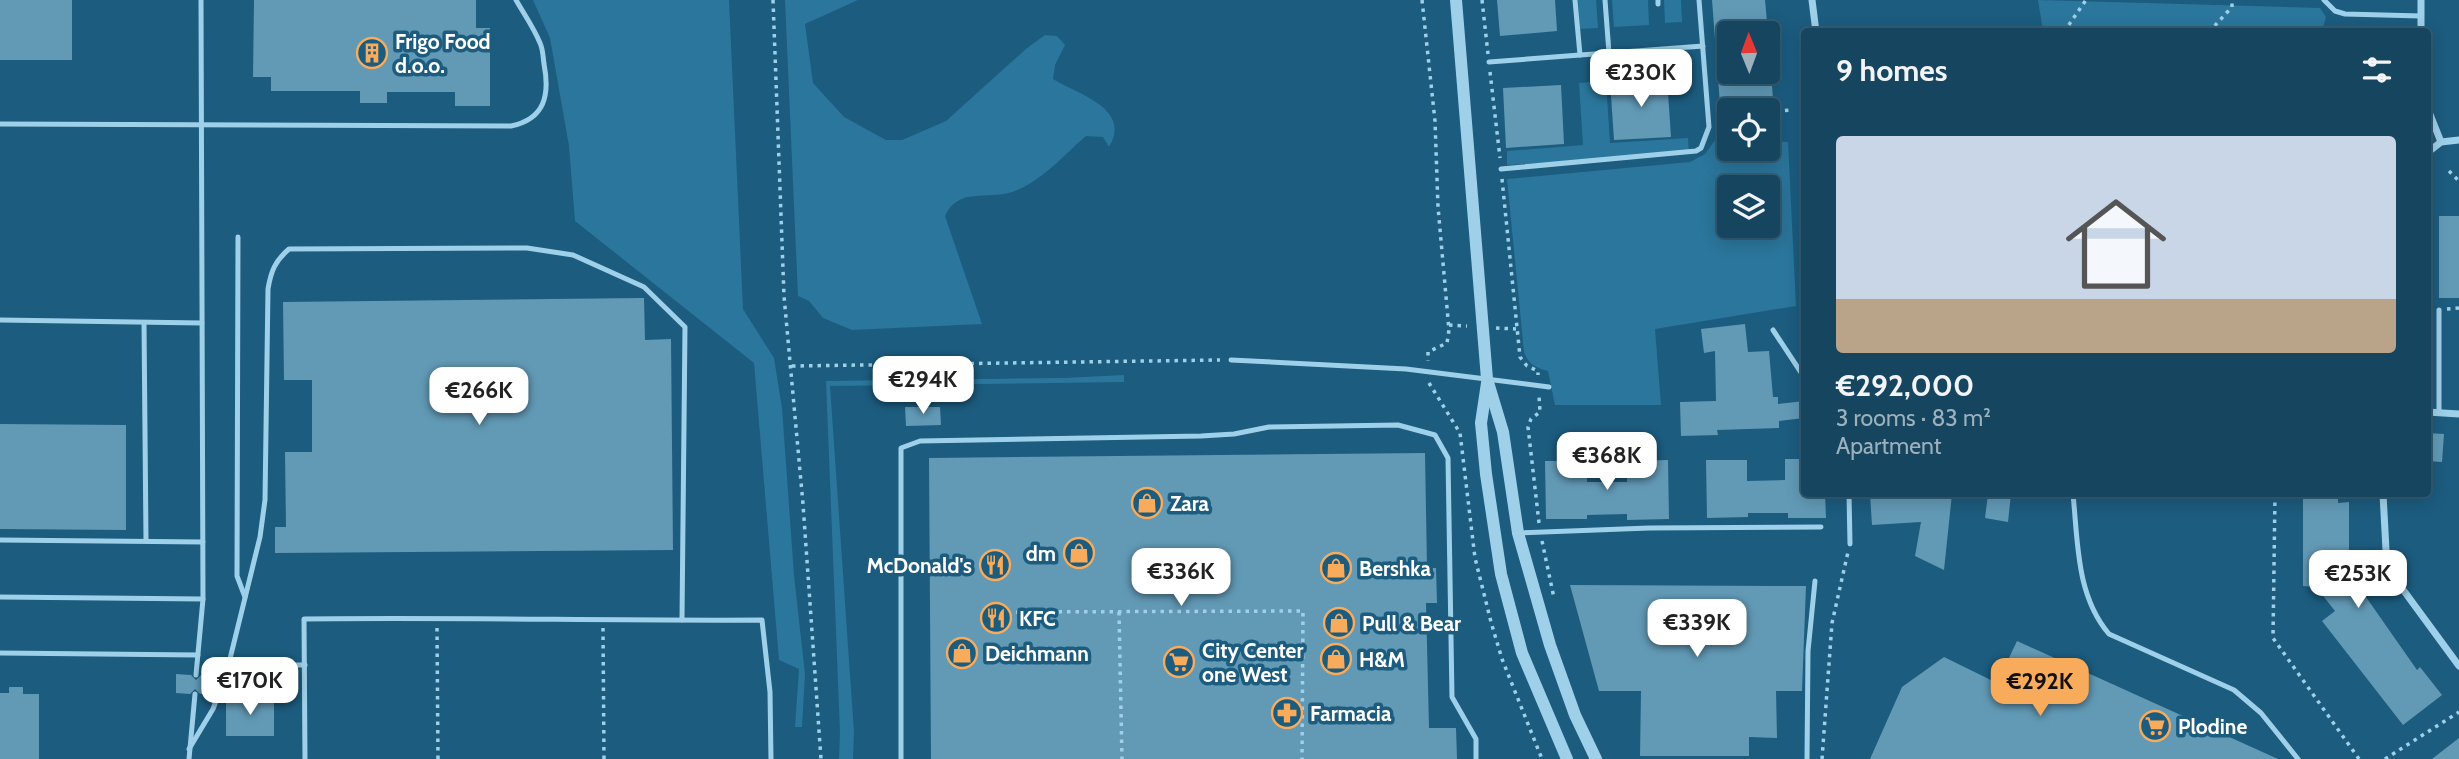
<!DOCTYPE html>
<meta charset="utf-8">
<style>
:root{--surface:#15455f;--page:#1e4c65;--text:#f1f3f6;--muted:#9db1bd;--line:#345d74;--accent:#f9ab5c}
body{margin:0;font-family:Cabin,sans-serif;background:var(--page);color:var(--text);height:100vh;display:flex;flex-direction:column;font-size:26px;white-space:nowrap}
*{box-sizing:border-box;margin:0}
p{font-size:23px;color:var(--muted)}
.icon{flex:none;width:38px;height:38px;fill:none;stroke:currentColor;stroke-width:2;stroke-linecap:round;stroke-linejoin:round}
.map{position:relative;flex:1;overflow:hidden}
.side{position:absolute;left:1801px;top:28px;width:630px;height:469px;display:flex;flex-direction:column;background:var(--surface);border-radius:7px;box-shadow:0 4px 18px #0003,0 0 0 2px var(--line)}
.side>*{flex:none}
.needle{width:46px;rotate:359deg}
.buttons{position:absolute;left:1717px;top:21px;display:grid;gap:14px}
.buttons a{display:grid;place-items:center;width:63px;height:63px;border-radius:7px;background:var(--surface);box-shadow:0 4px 18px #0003,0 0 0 2px var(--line);font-size:35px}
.price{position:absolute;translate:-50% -60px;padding:0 16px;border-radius:14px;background:#fff;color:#222;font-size:23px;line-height:46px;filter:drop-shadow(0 2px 4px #0008)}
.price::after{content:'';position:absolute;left:50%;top:42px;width:21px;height:16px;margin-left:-10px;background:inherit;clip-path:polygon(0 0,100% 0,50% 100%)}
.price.on{background:var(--accent);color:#111}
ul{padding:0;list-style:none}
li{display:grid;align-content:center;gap:14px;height:371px;padding:0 35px}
li span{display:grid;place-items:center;height:217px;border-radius:7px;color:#555}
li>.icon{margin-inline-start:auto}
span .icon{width:126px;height:126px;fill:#fffc;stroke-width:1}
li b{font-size:30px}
h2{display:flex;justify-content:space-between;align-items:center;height:84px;padding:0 35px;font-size:30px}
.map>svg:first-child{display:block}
</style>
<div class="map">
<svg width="2459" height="759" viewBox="0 0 2459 759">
<rect width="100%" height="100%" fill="#1c5c7f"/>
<g fill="#2b769c" fill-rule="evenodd">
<polygon points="533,0 729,0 743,309 774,358 782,408 794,575 805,674 802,727 795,727 799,669 779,660 754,363 575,221 569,146 550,38"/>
<path d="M785 0H858L805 24 813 83 844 117 886 140H902L946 121 1027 48 1045 35 1057 36 1065 45 1055 65 1053 79C1080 95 1132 109 1109 147L1103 137 1086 136C1064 155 1040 183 1012 192 987 200 958 187 945 216L982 324 852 330 823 318 809 301 798 296Z"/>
<polygon points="1578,0 1596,0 1598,28 1580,29"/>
<polygon points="1612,0 1648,0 1649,25 1614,27"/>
<polygon points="1664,0 1681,0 1682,22 1665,23"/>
<polygon points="2038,0 2320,8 2326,17 2322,31 2043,31"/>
<polygon points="1606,81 1610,143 1688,138 1689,154 1507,165 1507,151 1583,145 1579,83"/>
<path d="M1715 140 1729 141V149H1768V141L1788 142 1796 306 1655 329 1661 405H1555L1548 371C1536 368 1528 364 1524 352L1507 179 1690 162 1705 154ZM1729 187H1768V226H1729Z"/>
<polygon points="1124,375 1124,382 830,386 854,732 853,759 839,759 840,732 826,381 1064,378"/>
</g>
<g fill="#629ab6">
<rect x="0" y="0" width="72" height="60"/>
<polygon points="254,0 476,0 476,28 490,28 490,106 455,106 455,92 387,92 387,103 360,103 360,91 271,91 271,77 253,77"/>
<polygon points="1497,0 1555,0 1557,31 1500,36"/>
<polygon points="1712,0 1765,0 1768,33 1729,33 1729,72 1771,72 1773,99 1720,104"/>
<polygon points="1667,78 1671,137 1614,140 1610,81"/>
<polygon points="1561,85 1564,144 1506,148 1503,88"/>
<rect x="2439" y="216" width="20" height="82"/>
<polygon points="644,298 645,340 671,339 673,550 275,553 275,527 286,527 285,452 312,452 312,380 284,380 283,302"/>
<polygon points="1745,324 1748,352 1769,351 1773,397 1778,397 1778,404 1804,401 1804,418 1779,421 1779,428 1717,430 1718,435 1681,436 1680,402 1716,401 1715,351 1704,353 1701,329"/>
<polygon points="905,407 940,407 941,425 906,426"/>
<polygon points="0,424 126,425 126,530 0,529"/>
<polygon points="2427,433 2444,434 2442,462 2427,461"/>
<polygon points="1425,453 1427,568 1436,568 1437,603 1426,603 1429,728 1456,728 1457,759 931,759 929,458"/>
<polygon points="1785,459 1804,459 1804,494 1825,494 1826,518 1788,518 1788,513 1748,513 1748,517 1707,518 1706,460 1747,460 1747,481 1785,480"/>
<polygon points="1668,460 1669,519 1627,520 1627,514 1587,515 1587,519 1546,519 1545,461 1587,461 1587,482 1627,482 1627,461"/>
<polygon points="1870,494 1952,494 1944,570 1915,556 1921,522 1872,525"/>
<polygon points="1988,494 2011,494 2008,522 1985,518"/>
<polygon points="2303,494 2338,494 2338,503 2349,502 2349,553 2351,553 2352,577 2417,670 2420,667 2442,695 2403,725 2322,621 2335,611 2316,587 2303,586"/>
<polygon points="1570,585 1806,586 1802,691 1776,691 1777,738 1749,737 1749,756 1640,756 1641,691 1599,691"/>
<polygon points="2017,641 2278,759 1870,759 1902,687 1944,657 1997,683"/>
<polygon points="176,674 191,675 196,680 201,675 215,676 213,694 200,694 195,689 190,694 176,693"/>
<polygon points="9,687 23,687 23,694 39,694 39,759 0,759 0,693 9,693"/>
<rect x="226" y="699" width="48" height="37"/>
<polygon points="2459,738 2459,759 2432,759"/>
</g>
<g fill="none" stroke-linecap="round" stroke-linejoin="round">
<g stroke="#9fd0e9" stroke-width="3.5" stroke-dasharray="3.5 5" stroke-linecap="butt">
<polyline points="773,0 784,296 803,504 821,759"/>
<polyline points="1422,0 1435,121 1438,207 1449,330 1447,343 1428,352 1428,361"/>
<polyline points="1482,0 1488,54"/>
<polyline points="2064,32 2086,0"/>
<polyline points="2209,32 2232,7 2232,0"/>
<polyline points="1490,72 1500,158"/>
<polyline points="1768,112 1791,110"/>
<polyline points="1717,115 1729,114"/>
<polyline points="2449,171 2459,181"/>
<polyline points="1502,179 1520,357 1527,366 1538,371 1538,375"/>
<polyline points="2447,309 2459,308"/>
<polyline points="1449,325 1467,326"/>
<polyline points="1496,328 1516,329"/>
<polyline points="792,366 1220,360"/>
<polyline points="1429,383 1460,433 1475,558 1491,622 1502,659 1542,759"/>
<polyline points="2275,494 2273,638 2359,759"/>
<polyline points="1539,523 1528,427 1531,419 1540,412 1539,396"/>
<polyline points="1542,541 1554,598"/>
<polyline points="1016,612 1303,611 1302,759"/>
<polyline points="1119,612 1122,759"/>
<polyline points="437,628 438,759"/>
<polyline points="603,628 604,759"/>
<polyline points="1822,759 1832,623 1848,552"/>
<polyline points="2385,759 2459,712"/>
</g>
<g stroke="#9fd0e9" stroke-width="5">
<polyline points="1605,0 1609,53 1703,46"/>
<polyline points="1658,0 1658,4"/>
<polyline points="2324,0 2335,11 2345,14 2421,16"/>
<polyline points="1580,55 1609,53"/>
<polyline points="1489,62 1580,55 1575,0"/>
<path d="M0 124 511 126C545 119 550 95 544 64 543 57 543 49 540 43 534 28 524 14 516 0"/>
<polyline points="1501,169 1696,151 1701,148 1709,127 1699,0"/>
<polyline points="238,237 237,576 245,597"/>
<polyline points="2439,310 2439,412"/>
<polyline points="0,320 202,323"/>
<polyline points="144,323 146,541"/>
<polyline points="1773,330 1804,377"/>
<polyline points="1231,360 1406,369 1549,387"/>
<polyline points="1849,494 1850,544"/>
<path d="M2073 494C2078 542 2076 595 2109 634L2234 690 2261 713 2298 759"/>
<polyline points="1518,533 1649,528 1821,527"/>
<polyline points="0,540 203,542"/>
<polyline points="0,597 203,599"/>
<polyline points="0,653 198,655"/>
<polyline points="228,665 305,665"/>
<polyline points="196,675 203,599 201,0"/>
<path d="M189 749 213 709 226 675 260 537 265 500 268 289C271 271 275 261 289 249L527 248 573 255 644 287 685 327 682 620"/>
<polyline points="189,759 195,694"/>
<path d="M305 759 304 619C457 617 609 621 762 620L770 692 771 759"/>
<polyline points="901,759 901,448 920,441 1201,436 1234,434 1269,427 1398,425 1435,435 1448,458 1452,697 1476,739 1476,759"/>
<polyline points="1807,759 1808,651 1815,581"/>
</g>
<g stroke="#9fd0e9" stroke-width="7">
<polyline points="1812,0 1816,32"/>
<polyline points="2421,32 2421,0"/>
<polyline points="2427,107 2441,142"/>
<polyline points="2427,153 2441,142 2459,140"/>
<polyline points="2427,412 2459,414"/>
<polyline points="2383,494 2386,550 2393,576 2459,666"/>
</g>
<g stroke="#9fd0e9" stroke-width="12">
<polyline points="1456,0 1487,379 1503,432 1518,533 1550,645 1575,715 1596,759"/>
<polyline points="1487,383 1481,423 1486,474 1501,574 1522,653 1567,759"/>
</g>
</g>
<defs>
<g id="building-ring" transform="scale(1.575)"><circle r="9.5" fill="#1c5c7f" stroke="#f9ab5c" stroke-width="1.5"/><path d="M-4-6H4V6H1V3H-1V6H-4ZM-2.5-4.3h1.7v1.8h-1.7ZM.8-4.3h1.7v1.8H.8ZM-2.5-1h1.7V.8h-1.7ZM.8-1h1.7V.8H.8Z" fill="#f9ab5c"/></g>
<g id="shop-ring" transform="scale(1.575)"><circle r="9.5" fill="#1c5c7f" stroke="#f9ab5c" stroke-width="1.5"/><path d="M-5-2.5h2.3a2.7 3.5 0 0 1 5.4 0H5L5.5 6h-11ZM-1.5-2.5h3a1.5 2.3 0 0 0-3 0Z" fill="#f9ab5c"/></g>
<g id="restaurant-ring" transform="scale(1.575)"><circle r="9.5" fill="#1c5c7f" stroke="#f9ab5c" stroke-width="1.5"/><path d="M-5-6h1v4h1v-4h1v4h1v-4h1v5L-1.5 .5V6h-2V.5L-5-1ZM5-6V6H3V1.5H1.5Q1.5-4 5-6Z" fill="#f9ab5c"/></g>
<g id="supermarket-ring" transform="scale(1.575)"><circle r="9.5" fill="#1c5c7f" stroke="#f9ab5c" stroke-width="1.5"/><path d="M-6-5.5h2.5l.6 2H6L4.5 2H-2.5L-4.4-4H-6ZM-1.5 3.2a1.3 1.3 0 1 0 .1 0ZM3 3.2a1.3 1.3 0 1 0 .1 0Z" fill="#f9ab5c"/></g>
<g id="pharmacy-ring" transform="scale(1.575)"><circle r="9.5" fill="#1c5c7f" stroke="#f9ab5c" stroke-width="1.5"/><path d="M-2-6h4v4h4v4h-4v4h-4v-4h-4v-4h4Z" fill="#f9ab5c"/></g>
</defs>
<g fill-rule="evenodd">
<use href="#building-ring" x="372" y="53"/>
<use href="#shop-ring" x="1147" y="503"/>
<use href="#shop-ring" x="1079" y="553"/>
<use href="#restaurant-ring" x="995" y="565"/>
<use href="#shop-ring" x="1336" y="568"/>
<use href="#restaurant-ring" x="996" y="618"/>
<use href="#shop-ring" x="1339" y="623"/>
<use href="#shop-ring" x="962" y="653"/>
<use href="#shop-ring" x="1336" y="659"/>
<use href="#supermarket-ring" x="1179" y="662"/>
<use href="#pharmacy-ring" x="1287" y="713"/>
<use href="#supermarket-ring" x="2155" y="726"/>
</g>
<g text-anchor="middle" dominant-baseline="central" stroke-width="7" stroke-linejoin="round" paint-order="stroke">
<g font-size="21" font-weight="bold" fill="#fff" stroke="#1c5c7f" text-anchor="start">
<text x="395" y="41">Frigo Food<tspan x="395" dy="24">d.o.o.</tspan></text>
<text x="1170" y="503">Zara</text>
<text x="1056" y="553" text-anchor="end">dm</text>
<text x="972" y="565" text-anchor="end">McDonald's</text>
<text x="1359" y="568">Bershka</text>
<text x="1019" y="618">KFC</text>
<text x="1362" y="623">Pull &amp; Bear</text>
<text x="1202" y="650">City Center<tspan x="1202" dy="24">one West</tspan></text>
<text x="985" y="653">Deichmann</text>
<text x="1359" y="659">H&amp;M</text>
<text x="1310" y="713">Farmacia</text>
<text x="2178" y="726">Plodine</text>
</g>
</g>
</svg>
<div class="buttons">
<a><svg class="needle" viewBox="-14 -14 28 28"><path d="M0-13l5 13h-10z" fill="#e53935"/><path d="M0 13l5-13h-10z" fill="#9db1bd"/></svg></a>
<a><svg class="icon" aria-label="locate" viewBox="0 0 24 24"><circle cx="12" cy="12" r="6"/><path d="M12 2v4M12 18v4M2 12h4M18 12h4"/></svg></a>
<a><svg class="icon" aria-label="layers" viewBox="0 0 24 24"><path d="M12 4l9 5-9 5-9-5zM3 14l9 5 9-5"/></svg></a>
</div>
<b class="price" style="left:1641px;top:109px">€230K</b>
<b class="price" style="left:923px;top:416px">€294K</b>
<b class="price" style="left:479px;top:427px">€266K</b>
<b class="price" style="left:1607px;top:492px">€368K</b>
<b class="price" style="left:1181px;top:608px">€336K</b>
<b class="price" style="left:2358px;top:610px">€253K</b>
<b class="price" style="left:1697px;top:659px">€339K</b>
<b class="price" style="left:250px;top:717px">€170K</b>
<b class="price on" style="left:2040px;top:718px">€292K</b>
<section class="side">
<h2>9 homes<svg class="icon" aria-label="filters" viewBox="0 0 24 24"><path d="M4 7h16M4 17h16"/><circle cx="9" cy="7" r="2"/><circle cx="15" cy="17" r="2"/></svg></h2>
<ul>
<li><span style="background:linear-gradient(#c9d6e8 75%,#b9a48a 0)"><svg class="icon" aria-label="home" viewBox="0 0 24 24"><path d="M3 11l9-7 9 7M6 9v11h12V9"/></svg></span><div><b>€292,000</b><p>3 rooms · 83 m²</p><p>Apartment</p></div></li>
</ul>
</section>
</div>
